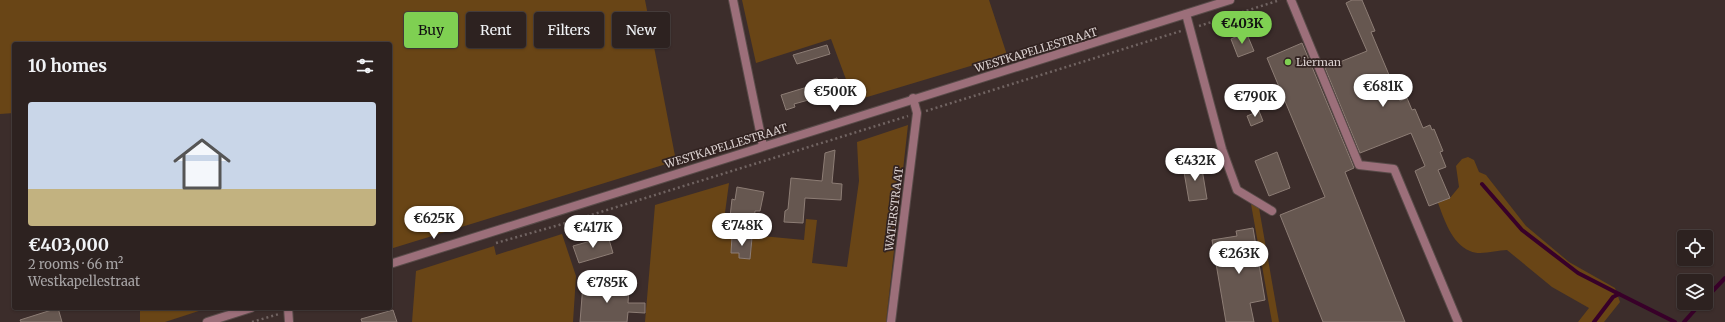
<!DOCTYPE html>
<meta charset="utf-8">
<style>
:root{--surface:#2d2220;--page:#392f2d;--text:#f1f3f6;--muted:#a7a4a5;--line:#483f3e;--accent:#7fd052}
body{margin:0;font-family:Merriweather,serif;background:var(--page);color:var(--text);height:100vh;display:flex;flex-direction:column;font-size:15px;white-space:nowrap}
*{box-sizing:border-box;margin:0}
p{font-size:13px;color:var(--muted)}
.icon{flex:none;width:22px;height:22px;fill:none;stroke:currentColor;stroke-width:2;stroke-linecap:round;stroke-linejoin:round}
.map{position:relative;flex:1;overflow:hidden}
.sheet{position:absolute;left:12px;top:42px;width:380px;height:268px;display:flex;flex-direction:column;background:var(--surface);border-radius:4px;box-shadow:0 1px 3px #0004,0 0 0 1px var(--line)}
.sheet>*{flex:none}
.hud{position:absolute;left:404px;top:12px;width:380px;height:36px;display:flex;gap:8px}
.controls{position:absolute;left:1677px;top:230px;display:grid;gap:8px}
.controls a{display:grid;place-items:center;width:36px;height:36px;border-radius:4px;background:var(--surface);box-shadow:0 1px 3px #0004,0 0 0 1px var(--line);font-size:20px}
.price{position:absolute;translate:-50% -34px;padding:0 9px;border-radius:14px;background:#fff;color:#222;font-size:13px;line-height:26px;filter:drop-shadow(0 1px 2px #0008)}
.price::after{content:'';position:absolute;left:50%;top:24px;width:12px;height:9px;margin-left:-6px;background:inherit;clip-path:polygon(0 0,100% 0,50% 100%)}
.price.active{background:var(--accent);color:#111}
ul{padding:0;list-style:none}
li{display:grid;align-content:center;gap:8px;height:212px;padding:0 16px}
li span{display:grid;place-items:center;height:124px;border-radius:4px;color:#555}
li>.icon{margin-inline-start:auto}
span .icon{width:72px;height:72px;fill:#fffc;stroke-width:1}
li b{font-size:17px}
h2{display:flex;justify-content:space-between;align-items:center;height:48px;padding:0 16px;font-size:17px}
.pill{padding:0 14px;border-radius:4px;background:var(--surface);box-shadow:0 1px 3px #0004,0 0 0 1px var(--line);font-size:14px;line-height:36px}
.pill.active{background:var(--accent);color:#111}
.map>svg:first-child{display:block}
</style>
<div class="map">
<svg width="1725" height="322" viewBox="0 0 1725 322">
<rect width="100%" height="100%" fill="#3c2d2b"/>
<g fill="#694516">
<polygon points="0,0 645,0 676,161 390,249 390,44 14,44 14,113 0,114"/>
<polygon points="742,0 989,0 1007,55 854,101 831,39 756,63"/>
<polygon points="908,125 886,322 645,322 655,205 729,183 722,235 732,236 731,252 739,253 739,258 750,259 753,235 804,240 806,219 817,220 812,263 847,267 859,181 857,142"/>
<path d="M1468 157 1474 160 1479 172 1486 175 1526 226 1569 262 1615 288 1620 302 1604 322H1578L1589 308 1552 287 1507 250C1496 250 1480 256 1470 251 1452 244 1444 219 1438 203L1450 198 1459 187 1456 166 1462 159Z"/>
<polygon points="1251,204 1259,208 1279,322 1272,322"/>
<polygon points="562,234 576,276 573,322 412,322 416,271 494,246 496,255"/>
<polygon points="140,308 208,308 165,322 140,322"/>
</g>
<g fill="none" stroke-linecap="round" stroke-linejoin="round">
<g stroke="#380029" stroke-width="4">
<polyline points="1482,184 1522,230 1578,273 1619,294"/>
<polyline points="1706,298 1725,278"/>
<polyline points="1594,322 1613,297 1619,294 1675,322"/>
<polyline points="1684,322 1701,303"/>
</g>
</g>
<g fill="#665750" stroke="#8d7d75">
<polygon points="1352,0 1362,0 1375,31 1371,32 1400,101 1407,98 1412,110 1415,109 1423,128 1430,125 1432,130 1434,129 1443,151 1440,152 1446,167 1438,170 1450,198 1429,206 1415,171 1425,166 1411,133 1360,153 1325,68 1367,51 1346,3"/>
<polygon points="1246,32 1254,51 1238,57 1231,39"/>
<polygon points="1302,43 1350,158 1354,168 1345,172 1405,322 1323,322 1280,215 1325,197 1267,58"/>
<polygon points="827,45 830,54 797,64 793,55"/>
<polygon points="837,78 841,91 794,104 795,107 786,110 781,95"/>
<polygon points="1259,111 1263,121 1251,126 1247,116"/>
<polygon points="835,150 832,183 842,184 841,200 805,198 803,223 784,222 785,211 788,209 791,178 822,181 825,153"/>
<polygon points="1277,152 1290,188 1269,196 1255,161"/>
<polygon points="1201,163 1207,199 1189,201 1183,166"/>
<polygon points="737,187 764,192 760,211 755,211 754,222 730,217 732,199 735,200"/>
<polygon points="1253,228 1265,300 1250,303 1254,322 1226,322 1212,240 1237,236 1236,231"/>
<polygon points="608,236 613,253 579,263 573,246"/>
<polygon points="732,236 752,238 750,259 739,258 739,253 731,253"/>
<polygon points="583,284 629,287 628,303 645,303 645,313 628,312 627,322 580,322"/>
<polygon points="58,308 62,322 21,322 20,320"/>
<polygon points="393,310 397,322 362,322 361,319"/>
</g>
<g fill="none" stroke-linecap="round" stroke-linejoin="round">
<g stroke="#594b49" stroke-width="10">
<g id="service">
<polyline points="1291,0 1359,165 1394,169 1458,322"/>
<polyline points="1186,14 1222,149 1237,190 1272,211"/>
<polyline points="288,308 289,322"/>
</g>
</g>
<g stroke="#594b49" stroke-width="10">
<g id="minor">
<polyline points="733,0 763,146"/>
<polyline points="891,322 917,113 913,98"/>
</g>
</g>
<g stroke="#594b49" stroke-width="10">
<g id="tertiary">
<polyline points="390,264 1230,0"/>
<polyline points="207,322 251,308"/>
</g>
</g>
<g stroke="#716462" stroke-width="2.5" stroke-dasharray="2 3" stroke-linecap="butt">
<polyline points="1199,26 1280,0"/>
<polyline points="926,111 1181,31"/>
<polyline points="496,243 559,225 908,116"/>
<polyline points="252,322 279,314"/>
</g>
<use href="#service" stroke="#9c6f7a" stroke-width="8"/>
<use href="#minor" stroke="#9c6f7a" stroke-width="8"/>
<use href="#tertiary" stroke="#9c6f7a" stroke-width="8"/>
</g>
<circle fill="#7fd052" stroke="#322321" stroke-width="1.5" cx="1288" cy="62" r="4"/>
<g text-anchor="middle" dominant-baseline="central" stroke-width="3.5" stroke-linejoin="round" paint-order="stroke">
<g font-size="11" fill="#dbd1d0" stroke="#322321">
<text transform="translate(1036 50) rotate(-17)">WESTKAPELLESTRAAT</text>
<text transform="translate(726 146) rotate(-17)">WESTKAPELLESTRAAT</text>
<text transform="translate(894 209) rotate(-83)">WATERSTRAAT</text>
</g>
<g font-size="11" fill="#dbd1d0" stroke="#322321" text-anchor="start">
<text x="1296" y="62">Lierman</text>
</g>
</g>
</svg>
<div class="controls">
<a><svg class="icon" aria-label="locate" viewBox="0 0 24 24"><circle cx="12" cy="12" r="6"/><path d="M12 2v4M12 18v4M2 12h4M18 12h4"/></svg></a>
<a><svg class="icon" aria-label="layers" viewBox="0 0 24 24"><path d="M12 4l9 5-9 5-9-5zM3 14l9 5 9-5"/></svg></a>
</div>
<b class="price active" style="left:1242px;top:45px">€403K</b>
<b class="price" style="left:1383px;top:108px">€681K</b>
<b class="price" style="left:835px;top:113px">€500K</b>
<b class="price" style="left:1255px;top:118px">€790K</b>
<b class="price" style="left:1195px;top:182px">€432K</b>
<b class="price" style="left:434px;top:240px">€625K</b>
<b class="price" style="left:742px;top:247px">€748K</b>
<b class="price" style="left:593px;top:249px">€417K</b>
<b class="price" style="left:1239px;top:275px">€263K</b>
<b class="price" style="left:607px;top:304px">€785K</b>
<div class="hud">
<a class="pill active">Buy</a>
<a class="pill">Rent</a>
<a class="pill">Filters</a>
<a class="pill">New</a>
</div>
<section class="sheet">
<h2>10 homes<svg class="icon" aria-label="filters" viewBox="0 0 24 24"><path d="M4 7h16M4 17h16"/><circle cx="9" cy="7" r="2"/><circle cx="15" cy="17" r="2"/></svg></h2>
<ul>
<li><span style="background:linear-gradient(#c9d6e8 70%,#c2b280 0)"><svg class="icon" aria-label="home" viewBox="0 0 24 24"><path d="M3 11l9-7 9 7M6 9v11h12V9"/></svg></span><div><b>€403,000</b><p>2 rooms · 66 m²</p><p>Westkapellestraat</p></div></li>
</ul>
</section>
</div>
